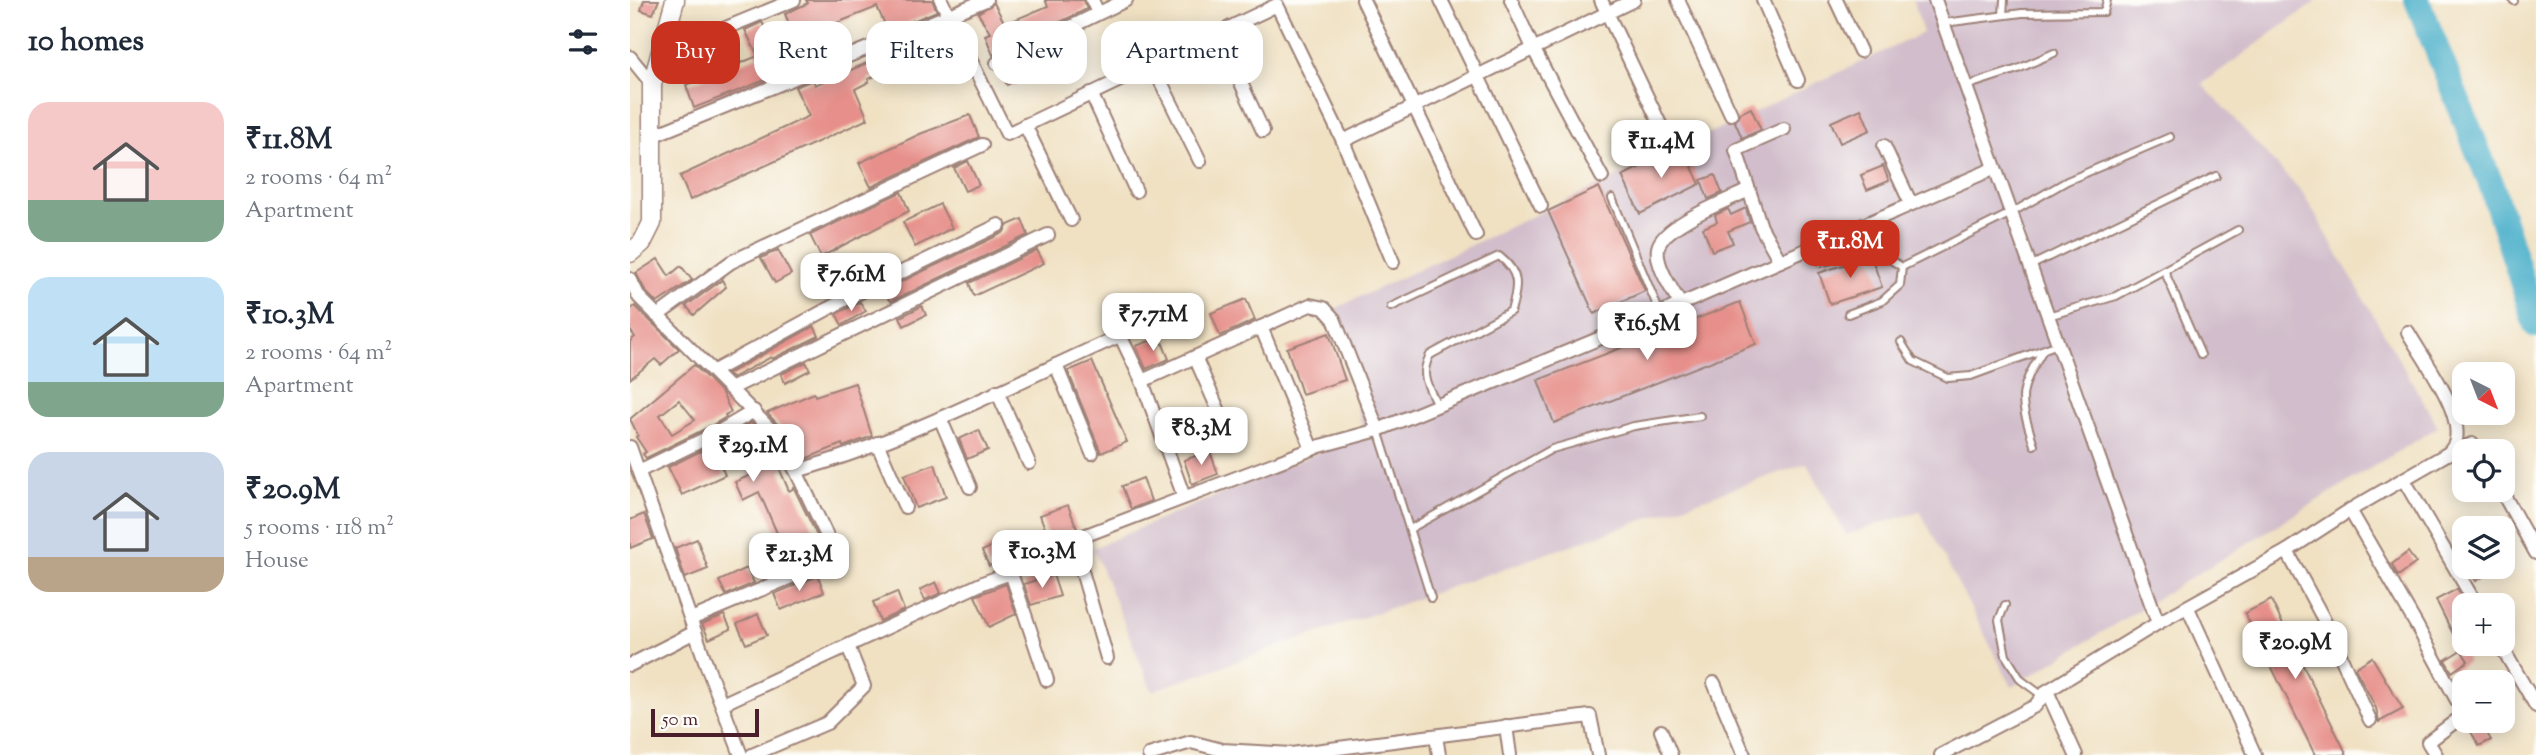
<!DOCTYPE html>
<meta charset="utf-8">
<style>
:root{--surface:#fff;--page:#f6f6f7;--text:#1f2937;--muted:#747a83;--accent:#c8321e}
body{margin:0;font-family:"Sorts Mill Goudy",serif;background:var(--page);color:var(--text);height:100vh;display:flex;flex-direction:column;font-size:26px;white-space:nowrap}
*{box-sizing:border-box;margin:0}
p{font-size:23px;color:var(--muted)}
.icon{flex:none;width:38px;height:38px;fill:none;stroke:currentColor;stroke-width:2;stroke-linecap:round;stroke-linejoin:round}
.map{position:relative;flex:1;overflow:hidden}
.details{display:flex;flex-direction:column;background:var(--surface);width:630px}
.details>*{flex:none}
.hud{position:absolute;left:21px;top:21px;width:665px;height:63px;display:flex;gap:14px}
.needle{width:46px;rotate:138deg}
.controls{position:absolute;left:1822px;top:362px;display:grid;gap:14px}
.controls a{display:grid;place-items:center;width:63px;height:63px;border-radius:14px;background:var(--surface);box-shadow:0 4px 18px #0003;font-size:35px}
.scale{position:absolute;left:21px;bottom:18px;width:108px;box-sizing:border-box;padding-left:7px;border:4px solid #4a1f2b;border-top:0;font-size:19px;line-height:24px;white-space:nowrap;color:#4a1f2b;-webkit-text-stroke:5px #fdfcf7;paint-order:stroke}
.price{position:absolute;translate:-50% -60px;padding:0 16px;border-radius:14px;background:#fff;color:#222;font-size:23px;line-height:46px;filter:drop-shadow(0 2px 4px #0008)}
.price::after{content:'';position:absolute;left:50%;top:42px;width:21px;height:16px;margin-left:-10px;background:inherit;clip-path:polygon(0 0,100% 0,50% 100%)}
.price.active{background:var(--accent);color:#fff}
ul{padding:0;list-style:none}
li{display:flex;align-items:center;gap:21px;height:175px;padding:0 28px}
li span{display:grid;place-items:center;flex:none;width:196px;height:140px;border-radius:21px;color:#555}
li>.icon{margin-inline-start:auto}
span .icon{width:84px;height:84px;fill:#fffc;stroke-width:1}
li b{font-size:30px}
h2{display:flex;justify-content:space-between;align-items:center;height:84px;padding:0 28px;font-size:30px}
.chip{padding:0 24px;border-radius:21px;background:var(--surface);box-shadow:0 4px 18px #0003;font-size:24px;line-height:63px}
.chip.active{background:var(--accent);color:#fff}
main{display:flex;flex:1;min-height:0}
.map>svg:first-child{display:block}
</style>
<main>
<section class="details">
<h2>10 homes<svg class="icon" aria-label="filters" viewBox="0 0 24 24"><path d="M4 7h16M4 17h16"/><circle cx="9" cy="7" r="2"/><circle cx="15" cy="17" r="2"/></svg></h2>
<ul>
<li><span style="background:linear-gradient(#f6c9c9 70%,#7fa58c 0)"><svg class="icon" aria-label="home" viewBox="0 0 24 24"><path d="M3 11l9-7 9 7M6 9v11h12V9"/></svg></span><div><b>₹11.8M</b><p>2 rooms · 64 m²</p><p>Apartment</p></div></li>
<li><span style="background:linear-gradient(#bfe0f5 75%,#7fa58c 0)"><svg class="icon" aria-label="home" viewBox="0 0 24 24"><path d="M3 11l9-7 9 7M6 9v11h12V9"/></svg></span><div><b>₹10.3M</b><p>2 rooms · 64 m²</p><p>Apartment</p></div></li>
<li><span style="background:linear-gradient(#c9d6e8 75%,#b9a48a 0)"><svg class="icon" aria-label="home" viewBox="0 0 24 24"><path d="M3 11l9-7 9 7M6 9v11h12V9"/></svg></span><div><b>₹20.9M</b><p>5 rooms · 118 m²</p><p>House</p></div></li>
</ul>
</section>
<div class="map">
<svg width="1906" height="755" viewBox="0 0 1906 755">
<rect width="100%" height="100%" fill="#fdfcf7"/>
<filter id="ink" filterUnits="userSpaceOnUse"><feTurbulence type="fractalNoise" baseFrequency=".0143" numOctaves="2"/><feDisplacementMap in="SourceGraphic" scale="14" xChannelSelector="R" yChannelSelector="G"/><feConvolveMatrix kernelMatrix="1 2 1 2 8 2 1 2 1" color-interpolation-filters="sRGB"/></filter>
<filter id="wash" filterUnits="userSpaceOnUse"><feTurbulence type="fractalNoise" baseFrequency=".00686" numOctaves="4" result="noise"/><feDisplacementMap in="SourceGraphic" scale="28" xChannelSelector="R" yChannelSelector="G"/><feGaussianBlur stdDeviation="1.57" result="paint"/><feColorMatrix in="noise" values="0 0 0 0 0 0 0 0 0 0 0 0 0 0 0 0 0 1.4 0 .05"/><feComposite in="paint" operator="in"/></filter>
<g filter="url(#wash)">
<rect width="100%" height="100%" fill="#f0e1c3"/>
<polygon fill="#d1bdcb" points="1283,0 1688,0 1572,84 1674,195 1808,427 1382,687 1290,511 1216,535 1177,463 522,691 463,548 734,433 702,310 1293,33"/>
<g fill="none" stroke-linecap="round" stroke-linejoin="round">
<polyline stroke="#4bb0cb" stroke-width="26" points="1787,0 1861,184 1906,325"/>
</g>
<g id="blocks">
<g fill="#e7908b" fill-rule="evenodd">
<polygon points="14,0 29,0 23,14 11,10"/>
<polygon points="176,0 302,0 307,11 258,31 247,7 199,26 203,35 193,40 186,26 164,36 155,14 178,3"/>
<polygon points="415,0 453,0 457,9 363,55 355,35 360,33 348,13 364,3 375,24 418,6"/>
<polygon points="132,22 146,50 148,49 158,71 64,108 56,85 128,56 115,30"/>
<polygon points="313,27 322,47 298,58 272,68 271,66 238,79 239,82 225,89 238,119 60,200 50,176 179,116 165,87 183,80 185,85 266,51 264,47"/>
<polygon points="440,37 448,55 413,70 405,54"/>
<polygon points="383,65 390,79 377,85 370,71"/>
<polygon points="1121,108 1131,130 1112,138 1105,122 1110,113"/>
<polygon points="1231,109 1240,130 1210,143 1201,122"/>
<polygon points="340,115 349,137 241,187 229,163 290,134"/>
<polygon points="1052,146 1070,184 1010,214 992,176"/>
<polygon points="338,161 349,185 335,191 324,168"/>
<polygon points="1253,166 1259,181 1237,190 1231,175"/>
<polygon points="1085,175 1092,193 1078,199 1071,180"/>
<polygon points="969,187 1015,291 964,314 918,211"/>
<polygon points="271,192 279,211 191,257 180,235"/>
<polygon points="310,204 322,228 285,247 273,222"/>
<polygon points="1116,208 1120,222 1098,231 1103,243 1082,251 1073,228 1087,222 1085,215 1098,209 1101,215"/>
<polygon points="392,219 398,235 262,301 259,300 254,290 373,233 378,225"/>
<polygon points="148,250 161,274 145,283 131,258"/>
<polygon points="407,250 414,263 344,296 339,283"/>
<polygon points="1234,258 1242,259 1252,287 1200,304 1189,273"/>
<polygon points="28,259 39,276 51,266 62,280 27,303 16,292 6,273"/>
<polygon points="92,280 96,287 64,315 56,306"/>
<polygon points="616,299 625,320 590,336 581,313"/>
<polygon points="230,302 236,311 212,325 206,314"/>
<polygon points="1110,302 1126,344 924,423 908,380"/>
<polygon points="5,306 49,349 31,365 25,359 0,379 0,341 5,337 0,330 0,310"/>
<polygon points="292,306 296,315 274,326 270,317"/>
<polygon points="184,326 189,336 142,359 141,357 102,378 97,374"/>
<polygon points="699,333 715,380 672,394 657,348"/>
<polygon points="530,337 539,359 516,369 506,346"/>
<polygon points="462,361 497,442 471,453 438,371"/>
<polygon points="176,362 180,370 155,383 151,374"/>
<path d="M64 365 92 393 101 412 95 415 96 417 81 426 16 458 13 454 16 452 6 437 8 435 0 419ZM49 400 65 420 42 434 30 415Z"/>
<polygon points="225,383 242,436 213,447 212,444 170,461 152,429 137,413 184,393 185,396"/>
<polygon points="121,423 138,439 155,468 150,470 159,491 164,488 189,540 150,555 142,535 147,533 129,492 113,500 105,482 121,475 109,447 87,457 95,475 52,495 38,467 89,442"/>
<polygon points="349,430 358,450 337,459 329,439"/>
<polygon points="580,451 588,474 562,484 554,460"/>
<polygon points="305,464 316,497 286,508 274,475"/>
<polygon points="513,478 521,501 501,509 492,486"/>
<polygon points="438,505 447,529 418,536 410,515"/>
<polygon points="14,514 23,539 0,548 0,520"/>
<polygon points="67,539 78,569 55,578 45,548"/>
<polygon points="367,544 374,559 359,566 352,551"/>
<polygon points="1778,552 1786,563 1768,576 1762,564"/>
<polygon points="1837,567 1868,567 1846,581"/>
<polygon points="117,568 124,583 96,595 89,581"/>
<polygon points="423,575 430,596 401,605 394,584"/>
<polygon points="188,576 194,592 151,610 144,594"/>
<polygon points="306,582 311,593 295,600 290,590"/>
<polygon points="376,584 386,614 359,627 345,596"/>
<polygon points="1827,589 1837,606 1834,606 1834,629 1823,634 1806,600"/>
<polygon points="267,592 274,610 250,621 243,602"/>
<polygon points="1641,600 1717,755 1685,755 1615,613"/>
<polygon points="128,614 137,635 116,644 107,624"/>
<polygon points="94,615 101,629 79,639 72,624"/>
<polygon points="1831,650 1838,661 1822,672 1815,660"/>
<polygon points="1742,657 1773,709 1749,722 1746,708 1725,668"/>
<polygon points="1851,723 1861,740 1849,746 1840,730"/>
</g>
</g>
</g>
<g filter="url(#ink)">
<use href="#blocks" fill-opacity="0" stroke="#9d8077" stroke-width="2"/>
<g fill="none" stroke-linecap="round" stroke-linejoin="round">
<g stroke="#9d8077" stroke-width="10">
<g id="lane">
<polyline points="1883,0 1884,1"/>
<polyline points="1373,15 1374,0"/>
<polyline points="1314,23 1392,13 1474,12 1477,0"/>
<polyline points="1336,86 1388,69 1424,53"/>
<polyline points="982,198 1030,313"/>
<path d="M1191 263C1228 253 1237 243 1272 267L1270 285 1252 301 1218 314"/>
<polyline points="1400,266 1586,176"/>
<polyline points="1272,267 1381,213 1437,181 1540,137"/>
<polyline points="1534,270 1571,355"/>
<path d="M761 307 869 256C891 273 888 287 881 311L800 355C789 376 798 385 807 405"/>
<polyline points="1418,316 1486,296 1608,230"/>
<polyline points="1271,342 1283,361 1318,378 1341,376 1428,344"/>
<polyline points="748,430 801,598"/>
<path d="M1404 445C1389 397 1387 394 1413 350"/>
<polyline points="780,529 922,449 1004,426 1070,416"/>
<polyline points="1375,605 1369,620 1376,656 1391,680 1413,696"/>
</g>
</g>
<g stroke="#9d8077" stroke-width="16">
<g id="street">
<polyline points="311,0 377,134 647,5 713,141 763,262"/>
<polyline points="462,0 468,13"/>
<polyline points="733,0 846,235"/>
<polyline points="811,0 911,206"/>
<polyline points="881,0 903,48 972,177"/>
<polyline points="971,0 1039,143"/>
<polyline points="1048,0 1101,114"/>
<polyline points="1133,0 1168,80"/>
<polyline points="1206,0 1230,51"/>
<polyline points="1305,0 1528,623 1417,691 1405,706 1311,755"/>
<polyline points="588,33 633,131"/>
<polyline points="30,55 164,0"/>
<polyline points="0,57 22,84"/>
<polyline points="367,63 496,0"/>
<polyline points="522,64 570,161"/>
<polyline points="461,93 506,191"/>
<polyline points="395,125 441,220"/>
<polyline points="22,136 356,0"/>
<polyline points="713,141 1004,0"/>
<polyline points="1254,146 1281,204"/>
<polyline points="1150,261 1131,227 1106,150 1154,129"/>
<path d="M0 279 9 297 145 434 166 471C277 440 382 384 487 337H491L512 381 680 305 694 308 704 319 748 430 1019 318 1365 168"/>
<path d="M1050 304C1043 290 1025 266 1028 248 1032 225 1099 200 1119 190"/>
<polyline points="27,316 101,262 352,145"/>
<polyline points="631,327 682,449"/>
<path d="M1778 332C1793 359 1832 409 1826 440 1825 446 1821 450 1818 454"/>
<polyline points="565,357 599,434"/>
<polyline points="426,365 462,453"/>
<polyline points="84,371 216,299 369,225"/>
<polyline points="512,381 554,497"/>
<polyline points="102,388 418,235"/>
<polyline points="367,391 399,463"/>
<polyline points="310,418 340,487"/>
<polyline points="247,443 275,507"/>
<polyline points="0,447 78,669 111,755"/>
<polyline points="9,471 85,434 124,411"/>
<polyline points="166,471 197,536"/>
<polyline points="1774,480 1847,606"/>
<polyline points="1871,490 1906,553"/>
<polyline points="1720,510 1787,626 1831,708 1831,717 1798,742 1806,755"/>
<polyline points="443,540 477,658"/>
<polyline points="1657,551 1693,618 1740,720"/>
<polyline points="381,573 417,680"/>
<polyline points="1558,608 1625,755"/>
<polyline points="61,619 190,565"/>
<polyline points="1528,623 1657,551 1720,510 1817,454 1842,444 1847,452"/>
<polyline points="1870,644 1906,706"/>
<polyline points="0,665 65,632"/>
<polyline points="1084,683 1114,755"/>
<polyline points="1417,691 1446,755"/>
<polyline points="92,704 355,582 381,573 397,557 412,546 443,540 690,446 748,430"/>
<polyline points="876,726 880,755"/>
<polyline points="1031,731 1041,755"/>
<polyline points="806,736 809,755"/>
<polyline points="122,755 197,723 234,686 218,646"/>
<polyline points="519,755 561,742 592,750 661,754 960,716 968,755"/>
</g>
</g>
<g stroke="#9d8077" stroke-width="21">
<polyline id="secondary" points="0,253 12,243 22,223 22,84 45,0"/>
</g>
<use href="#lane" stroke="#fff" stroke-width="6"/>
<use href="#street" stroke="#fff" stroke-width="12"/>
<use href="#secondary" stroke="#fff" stroke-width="18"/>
</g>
</g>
</svg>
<div class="controls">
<a><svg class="needle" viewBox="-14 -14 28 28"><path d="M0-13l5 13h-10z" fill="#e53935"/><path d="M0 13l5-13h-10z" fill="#747a83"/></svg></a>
<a><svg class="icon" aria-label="locate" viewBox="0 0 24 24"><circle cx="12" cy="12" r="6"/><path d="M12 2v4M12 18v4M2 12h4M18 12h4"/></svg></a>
<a><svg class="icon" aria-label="layers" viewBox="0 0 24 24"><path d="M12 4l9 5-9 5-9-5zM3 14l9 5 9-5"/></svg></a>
<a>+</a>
<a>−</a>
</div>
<div class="scale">50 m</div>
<b class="price" style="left:1031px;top:180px">₹11.4M</b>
<b class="price active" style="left:1220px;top:280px">₹11.8M</b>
<b class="price" style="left:221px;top:313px">₹7.61M</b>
<b class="price" style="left:523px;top:353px">₹7.71M</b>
<b class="price" style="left:1017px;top:362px">₹16.5M</b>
<b class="price" style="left:571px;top:467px">₹8.3M</b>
<b class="price" style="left:123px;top:484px">₹29.1M</b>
<b class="price" style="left:412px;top:590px">₹10.3M</b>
<b class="price" style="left:169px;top:593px">₹21.3M</b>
<b class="price" style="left:1665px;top:681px">₹20.9M</b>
<div class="hud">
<a class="chip active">Buy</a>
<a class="chip">Rent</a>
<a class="chip">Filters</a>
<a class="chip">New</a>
<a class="chip">Apartment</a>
</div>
</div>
</main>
